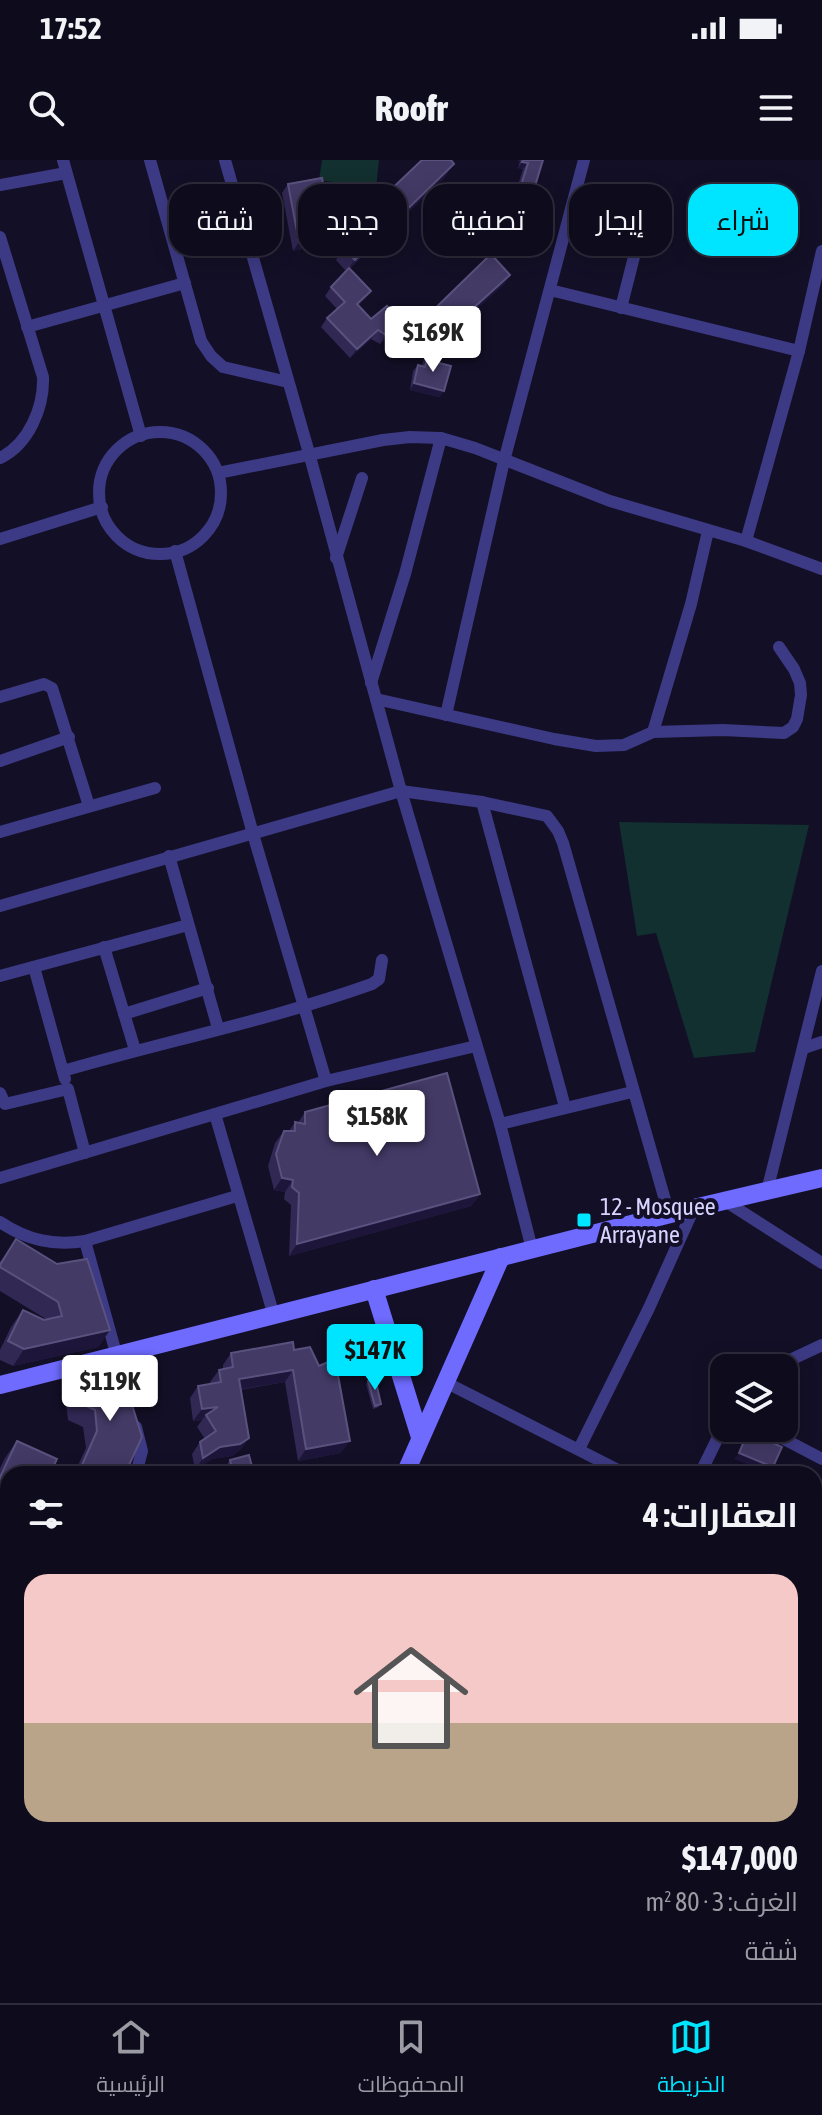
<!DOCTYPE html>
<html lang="ar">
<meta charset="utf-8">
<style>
:root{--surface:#0e0b1c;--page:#171425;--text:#f1f3f6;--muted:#9b9ba3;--line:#2e2b3b;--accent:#00e5ff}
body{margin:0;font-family:"Asap Condensed",Cairo,sans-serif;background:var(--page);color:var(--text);direction:rtl;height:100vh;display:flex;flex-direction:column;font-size:30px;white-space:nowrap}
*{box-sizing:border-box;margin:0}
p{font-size:26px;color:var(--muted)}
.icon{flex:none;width:44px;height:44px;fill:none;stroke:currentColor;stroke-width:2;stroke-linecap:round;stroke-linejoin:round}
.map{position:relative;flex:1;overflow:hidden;direction:ltr}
.details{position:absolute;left:0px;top:1306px;width:822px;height:538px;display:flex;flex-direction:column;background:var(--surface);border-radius:24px 24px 0 0;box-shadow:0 4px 20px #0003,0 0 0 2px var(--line);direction:rtl}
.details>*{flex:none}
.guide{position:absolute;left:24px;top:24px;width:774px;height:72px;direction:rtl;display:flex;gap:16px}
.tools{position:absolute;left:710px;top:1194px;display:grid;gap:16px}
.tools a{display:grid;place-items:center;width:88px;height:88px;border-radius:16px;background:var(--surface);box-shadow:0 4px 20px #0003,0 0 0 2px var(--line);font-size:40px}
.price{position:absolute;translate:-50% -68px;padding:0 18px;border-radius:8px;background:#fff;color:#222;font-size:26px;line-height:52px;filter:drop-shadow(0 2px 4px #0008)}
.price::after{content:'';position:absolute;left:50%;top:48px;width:24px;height:18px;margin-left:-12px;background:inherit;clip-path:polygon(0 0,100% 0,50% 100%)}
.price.current{background:var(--accent);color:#111}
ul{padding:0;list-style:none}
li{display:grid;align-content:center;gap:16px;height:424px;padding:0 24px}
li+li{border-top:2px solid var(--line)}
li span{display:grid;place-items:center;height:248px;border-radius:24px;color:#555}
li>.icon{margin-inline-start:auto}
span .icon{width:144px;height:144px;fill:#fffc;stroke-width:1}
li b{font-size:34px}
h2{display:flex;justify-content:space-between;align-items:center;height:96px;padding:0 24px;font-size:34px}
.chip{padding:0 28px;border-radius:24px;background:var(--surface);box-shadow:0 4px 20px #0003,0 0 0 2px var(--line);font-size:28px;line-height:72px}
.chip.current{background:var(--accent);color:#111}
.status{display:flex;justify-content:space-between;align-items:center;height:56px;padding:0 40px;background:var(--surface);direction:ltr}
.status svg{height:22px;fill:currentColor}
header{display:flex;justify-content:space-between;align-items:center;height:104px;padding:0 24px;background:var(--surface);font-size:36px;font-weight:800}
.tab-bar{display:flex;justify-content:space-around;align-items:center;height:112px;border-top:2px solid var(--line);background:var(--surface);font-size:22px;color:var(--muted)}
.tab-bar a{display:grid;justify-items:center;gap:4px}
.tab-bar .current{color:var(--accent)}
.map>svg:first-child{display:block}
</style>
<div class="status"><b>17:52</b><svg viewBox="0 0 49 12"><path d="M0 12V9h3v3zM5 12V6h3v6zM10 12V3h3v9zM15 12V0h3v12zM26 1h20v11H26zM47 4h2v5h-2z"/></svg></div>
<header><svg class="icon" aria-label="menu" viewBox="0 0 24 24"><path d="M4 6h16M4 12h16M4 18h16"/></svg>Roofr<svg class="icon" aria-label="search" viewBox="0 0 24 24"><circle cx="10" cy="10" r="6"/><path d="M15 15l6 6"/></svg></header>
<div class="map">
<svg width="822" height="1843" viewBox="0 0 822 1843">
<rect width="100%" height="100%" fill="#130f26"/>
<g fill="#12302f">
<polygon points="322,0 379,0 376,29 319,20"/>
<polygon points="619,662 809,665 755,892 694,898 656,773 637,776"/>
</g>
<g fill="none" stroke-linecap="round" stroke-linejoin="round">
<g stroke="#3d3a85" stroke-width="12">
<polyline points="63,0 141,276"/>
<polyline points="150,0 201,181 211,196 223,207 288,222"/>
<polyline points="225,0 309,293 401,631 500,964 532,1089"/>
<polyline points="0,25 66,13"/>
<path d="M0 77 43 217C44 247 29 284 0 298"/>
<polyline points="550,130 799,191"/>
<polyline points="621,148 637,85"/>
<polyline points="27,167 185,123"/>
<circle cx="160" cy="333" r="61"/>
<polyline points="218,313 383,280 410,277 441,278 475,288 610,341 746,381 822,409"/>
<polyline points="0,379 102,347"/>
<polyline points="746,381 799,191 822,91"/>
<polyline points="175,391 253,674 326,921"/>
<polyline points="336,398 362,318"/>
<polyline points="371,523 405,414 441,278"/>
<polyline points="0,537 44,524 52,528 89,646"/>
<polyline points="376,539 554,579 596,586 624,585 653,572 723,570 784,573 793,567 797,559 801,535 800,523 794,509 779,487"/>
<polyline points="446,555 504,301 584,0"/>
<polyline points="653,572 691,444 708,371"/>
<polyline points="0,601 69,577"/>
<polyline points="482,642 565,947"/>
<polyline points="0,672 155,628"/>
<polyline points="169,696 218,868"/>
<polyline points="0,746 401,631 482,642 547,656 558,671 563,683 669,1054"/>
<polyline points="104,787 135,890"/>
<polyline points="34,807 65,919"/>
<polyline points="0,816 188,765"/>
<polyline points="124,854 208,828"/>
<polyline points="804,888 822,882"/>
<path d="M63 911C166 881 271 860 372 824L379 819 382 800"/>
<polyline points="0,933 5,944 68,929 85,993"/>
<polyline points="215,954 274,1156"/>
<polyline points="500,964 632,932"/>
<polyline points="0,1018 326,921 476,886"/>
<polyline points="767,1031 822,811"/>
<polyline points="725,1041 822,1103"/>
<path d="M0 1062C27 1080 53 1086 85 1081L237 1036"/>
<polyline points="85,1081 124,1222"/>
<polyline points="773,1208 822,1185"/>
<polyline points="445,1222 626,1314"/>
<polyline points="763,1268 822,1299"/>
<polyline points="579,1289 649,1148 694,1048"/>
<polyline points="136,1314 142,1291 136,1267"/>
<polyline points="700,1314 724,1265"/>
<polyline points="814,1385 822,1366"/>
<polyline points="814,1413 822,1412"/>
<polyline points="0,1588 8,1573"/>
<polyline points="0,1677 8,1681"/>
<polyline points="0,1757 8,1760"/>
<polyline points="814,1777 822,1758"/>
<polyline points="814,1821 822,1825"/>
<polyline points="376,1836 377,1843"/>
<polyline points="54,1843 57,1836"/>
</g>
<g stroke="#6f6bff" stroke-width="18">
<polyline points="374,1129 420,1277"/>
<polyline points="0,1225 694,1048 822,1018"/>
<polyline points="405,1314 501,1097"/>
<polyline points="814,1671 822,1675"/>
<polyline points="152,1843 155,1836"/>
</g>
</g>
<g fill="#312854">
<polygon points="518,0 543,0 526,45 513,41 523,9 518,8 520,1"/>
<polygon points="446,16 349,109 371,131 358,146 371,159 401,162 395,171 380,184 371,179 350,198 321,167 327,158 337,149 325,136 331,127 346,111 336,100 340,94 334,88 342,76"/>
<polygon points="288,24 333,74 327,83 293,91 282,33"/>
<polygon points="510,115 504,124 432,189 415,171 421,162"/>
<polygon points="428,195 439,203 444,231 439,237 410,230 413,211 418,205 422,206 423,201"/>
<polygon points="305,952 480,1034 471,1046 289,1096 291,1045 284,1039 285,1032 274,1030 268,1006 275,983 284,971 289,971 295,962 298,963"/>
<polygon points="16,1079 110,1170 98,1187 13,1206 0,1200 0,1190 11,1167 23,1150 44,1160 46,1159 0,1131 0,1102"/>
<polygon points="294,1190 341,1293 298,1301 285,1222 240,1230 249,1278 240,1290 232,1296 212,1299 195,1310 192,1294 200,1282 205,1279 197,1267 202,1260 193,1261 190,1238 198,1226 211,1224 210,1222 219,1210 223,1209 223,1205 231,1193"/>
<polygon points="120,1206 125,1314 74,1314 86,1288 83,1267 68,1260 65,1235 77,1218"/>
<polygon points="368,1221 379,1247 373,1249 366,1224"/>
<polygon points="17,1281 8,1314 8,1402 0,1413 0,1308 5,1298"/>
<polygon points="230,1300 254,1314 225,1314 223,1310"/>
<polygon points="8,1452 8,1535 0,1531 0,1468"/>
<polygon points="822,1464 822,1505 814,1475 814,1471 818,1466"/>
<polygon points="822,1604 822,1632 814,1635 814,1608 820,1607"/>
</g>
<g fill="#1d163a">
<polygon points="522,2 528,3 523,9 518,8"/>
<polygon points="454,4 446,16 346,111 355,100"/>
<polygon points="518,35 531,39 526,45 513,41"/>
<polygon points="333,74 327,83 293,91 299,82"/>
<polygon points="510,115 504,124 432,189 438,180"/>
<polygon points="371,131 364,140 350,153 357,144"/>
<polygon points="401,162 395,171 380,184 386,175"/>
<polygon points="378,170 371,179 350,198 357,189"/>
<polygon points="414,223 444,231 439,237 410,230"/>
<polygon points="282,1018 293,1020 285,1032 274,1030"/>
<polygon points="480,1034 471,1046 289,1096 297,1084"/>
<polygon points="110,1170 98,1187 13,1206 24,1189"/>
<polygon points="293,1210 285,1222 230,1231 239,1219"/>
<polygon points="218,1247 206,1255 202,1260 193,1261 202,1249"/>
<polygon points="249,1278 240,1290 232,1296 212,1299 195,1310 203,1298 220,1287"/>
<polygon points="350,1281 341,1293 298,1301 306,1289"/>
<polygon points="739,1293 773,1307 769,1313 734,1299"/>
<polygon points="822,1528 822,1536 814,1538 814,1530"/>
<polygon points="821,1555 814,1564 814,1557"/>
<polygon points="822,1569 822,1572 818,1578 814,1579 814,1571"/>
<polygon points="822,1596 822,1603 814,1605 814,1598"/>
<polygon points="822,1625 822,1632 814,1635 814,1632 818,1626"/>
</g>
<g fill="#433a66" stroke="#5a527e" stroke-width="2">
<polygon points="422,0 451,0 454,4 355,100 344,88 348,83 342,76"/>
<polygon points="523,0 543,0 531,39 518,35 528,3 522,2"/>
<polygon points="322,18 333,74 299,82 288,24"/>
<polygon points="491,94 510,115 438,180 421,162"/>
<polygon points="349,108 371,131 357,144 371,159 387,146 401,162 386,175 378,170 357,189 327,158 345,142 331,127"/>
<polygon points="428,195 440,198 439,203 451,206 444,231 414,223 418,205 425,207"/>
<polygon points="447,913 480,1034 297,1084 299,1033 292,1027 293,1020 282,1018 276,994 284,971 295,971 295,962 305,964 305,952"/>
<polygon points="16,1079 57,1104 87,1099 110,1170 24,1189 8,1181 23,1150 44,1160 62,1156 58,1142 0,1107 0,1105"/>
<polygon points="293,1182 294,1190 310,1187 319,1206 335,1199 350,1281 306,1289 293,1210 239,1219 249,1278 240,1284 220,1287 203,1298 200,1282 216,1271 206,1255 218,1247 202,1249 198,1226 221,1222 219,1210 233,1207 231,1193"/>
<polygon points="120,1206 142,1277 125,1314 78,1314 97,1271 95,1250 80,1243 77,1218"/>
<polygon points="375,1218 381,1244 375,1246 368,1221"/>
<polygon points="748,1272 782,1287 773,1307 739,1293"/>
<polygon points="17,1281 57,1299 50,1314 8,1314 8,1395 0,1391 0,1317"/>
<polygon points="249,1295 254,1314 233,1314 230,1300"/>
<polygon points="8,1459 8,1512 0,1508 0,1475"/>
<polygon points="822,1464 822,1483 818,1466"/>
<polygon points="822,1510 822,1528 814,1530 814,1513"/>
<polygon points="814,1542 816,1542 821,1555 814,1557"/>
<polygon points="822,1565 822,1569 814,1571 814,1567"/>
<polygon points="822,1578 822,1596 814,1598 814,1580"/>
<polygon points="822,1607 822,1625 818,1626 814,1616 814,1608"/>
</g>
<rect fill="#00e5ff" stroke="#130f26" stroke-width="3" x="576" y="1052" width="16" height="16" rx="4"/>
<g text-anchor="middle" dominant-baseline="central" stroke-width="8" stroke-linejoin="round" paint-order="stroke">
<g font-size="24" fill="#d9d4ff" stroke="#130f26" text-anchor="start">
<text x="600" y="1046">12 - Mosquee<tspan x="600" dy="28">Arrayane</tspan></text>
</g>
</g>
</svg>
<div class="tools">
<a><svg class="icon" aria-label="layers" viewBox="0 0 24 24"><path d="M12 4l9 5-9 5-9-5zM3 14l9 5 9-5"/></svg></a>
</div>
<b class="price" style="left:433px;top:214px">$169K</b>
<b class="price" style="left:377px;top:998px">$158K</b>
<b class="price current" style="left:375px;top:1232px">$147K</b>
<b class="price" style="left:110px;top:1263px">$119K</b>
<div class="guide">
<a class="chip current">شراء</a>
<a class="chip">إيجار</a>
<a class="chip">تصفية</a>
<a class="chip">جديد</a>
<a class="chip">شقة</a>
</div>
<section class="details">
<h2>العقارات: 4<svg class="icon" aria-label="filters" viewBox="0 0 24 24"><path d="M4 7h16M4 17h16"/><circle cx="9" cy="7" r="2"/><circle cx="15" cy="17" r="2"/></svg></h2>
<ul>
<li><span style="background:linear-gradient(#f6c9c9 60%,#b9a48a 0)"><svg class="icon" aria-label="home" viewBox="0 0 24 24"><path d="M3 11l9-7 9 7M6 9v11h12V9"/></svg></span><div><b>$147,000</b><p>الغرف: 3 · 80 m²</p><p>شقة</p></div></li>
</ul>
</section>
</div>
<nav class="tab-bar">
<a class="current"><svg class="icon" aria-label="map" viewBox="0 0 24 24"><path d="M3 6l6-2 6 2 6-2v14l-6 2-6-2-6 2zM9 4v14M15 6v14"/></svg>الخريطة</a>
<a><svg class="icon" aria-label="saved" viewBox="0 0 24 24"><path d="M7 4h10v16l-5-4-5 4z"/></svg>المحفوظات</a>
<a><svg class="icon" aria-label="home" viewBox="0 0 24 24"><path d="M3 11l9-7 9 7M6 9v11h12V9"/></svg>الرئيسية</a>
</nav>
